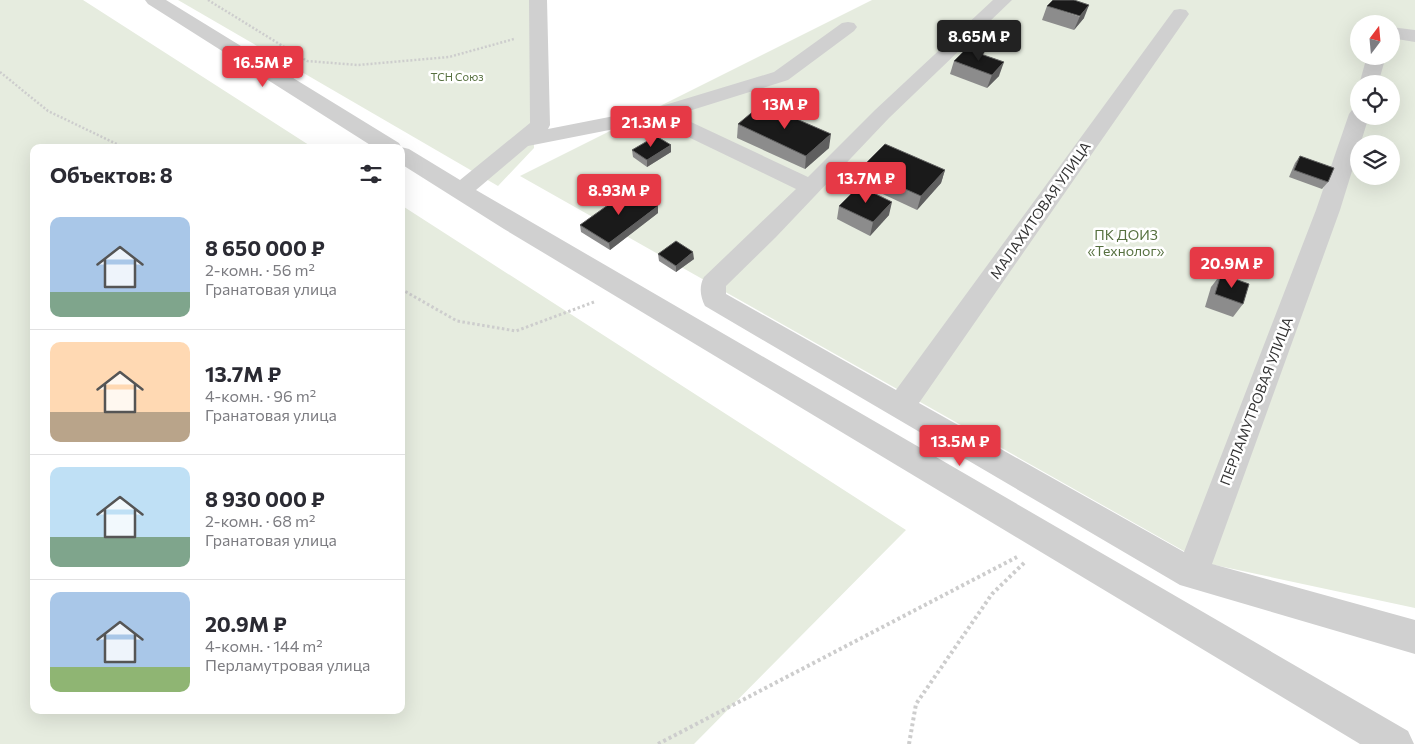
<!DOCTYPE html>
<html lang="ru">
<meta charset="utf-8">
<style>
:root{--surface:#fff;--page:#f7f7f7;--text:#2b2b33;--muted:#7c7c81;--line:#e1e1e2;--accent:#e63946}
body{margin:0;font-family:Commissioner,sans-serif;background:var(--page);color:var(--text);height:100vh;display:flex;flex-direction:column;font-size:19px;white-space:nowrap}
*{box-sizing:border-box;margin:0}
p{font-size:16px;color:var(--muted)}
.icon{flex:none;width:28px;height:28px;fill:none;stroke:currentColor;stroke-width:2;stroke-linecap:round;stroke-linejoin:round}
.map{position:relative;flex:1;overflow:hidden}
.side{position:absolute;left:30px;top:144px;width:375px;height:570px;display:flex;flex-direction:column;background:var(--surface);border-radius:10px;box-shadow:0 5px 20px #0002}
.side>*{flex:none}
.needle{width:32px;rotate:16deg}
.tools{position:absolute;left:1350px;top:15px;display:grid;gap:10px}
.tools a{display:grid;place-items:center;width:50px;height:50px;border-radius:50%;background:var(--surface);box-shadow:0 5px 20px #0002;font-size:25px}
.price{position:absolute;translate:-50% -42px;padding:0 11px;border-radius:5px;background:var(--accent);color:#fff;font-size:16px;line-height:32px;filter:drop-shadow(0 1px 2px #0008)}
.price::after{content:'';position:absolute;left:50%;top:30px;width:15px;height:11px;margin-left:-8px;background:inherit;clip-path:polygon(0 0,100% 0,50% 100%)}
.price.active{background:#222;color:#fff}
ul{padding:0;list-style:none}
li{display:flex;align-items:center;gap:15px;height:125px;padding:0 20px}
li+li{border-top:1px solid var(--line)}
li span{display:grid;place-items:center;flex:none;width:140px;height:100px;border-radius:10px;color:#555}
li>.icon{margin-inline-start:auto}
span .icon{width:60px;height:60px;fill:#fffc;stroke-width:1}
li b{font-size:21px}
h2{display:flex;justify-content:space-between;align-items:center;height:60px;padding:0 20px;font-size:21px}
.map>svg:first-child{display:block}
</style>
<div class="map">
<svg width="1415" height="744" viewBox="0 0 1415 744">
<rect width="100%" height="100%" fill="#fff"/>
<g fill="#e6ecdf" fill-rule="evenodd">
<polygon points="0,0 83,0 312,147 34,148 34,710 401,710 401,205 906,530 694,744 0,744"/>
<polygon points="178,0 530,0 534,148 498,186"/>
<path d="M872 0H1415V608L1205 563 520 176ZM1359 24H1391V56H1359ZM1359 84H1391V116H1359ZM1359 144H1391V176H1359Z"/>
</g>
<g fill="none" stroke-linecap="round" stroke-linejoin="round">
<g stroke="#cdcdcd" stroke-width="2.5" stroke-dasharray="2 2" stroke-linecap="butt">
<polyline points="208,0 307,61 358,65 449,57 514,39"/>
<polyline points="0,72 48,111 125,148"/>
</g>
<polyline stroke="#cdcdcd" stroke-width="3" stroke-dasharray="2.5 2.5" stroke-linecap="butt" points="401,289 457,321 516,331 594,302"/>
<g stroke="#cdcdcd" stroke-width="4" stroke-dasharray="3 3" stroke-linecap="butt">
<polyline points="658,744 1017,557"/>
<polyline points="909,744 916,704 992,594 1026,561"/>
</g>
<g fill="#d0d0d0" fill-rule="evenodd">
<path d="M145 0H166L399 143 401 147 409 149 460 180 530 123 529 0H547L550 125 548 129 655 108 774 72 842 23 848 22 854 23 857 27 854 31 788 80 676 115 808 177 875 110 993 0H1012L889 118 776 237 726 286V294L896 390 1174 10 1180 9 1186 10 1189 14 919 403 1184 552 1316 210 1349 114 1352 110 1359 108V116H1369L1340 210 1212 564 1415 620V654L1180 585 705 306C700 296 699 286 704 277L796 189 655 121 528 146 476 190 1408 731 1414 744H1360L504 229 401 164V148H375L148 4Z"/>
<polygon points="1391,27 1415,30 1415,42 1391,38"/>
<polygon points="1367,56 1386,56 1378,84 1359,85"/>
</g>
</g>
<g fill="#8c8c8c">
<polygon points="1047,6 1084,18 1074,30 1042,20"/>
<polygon points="954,61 999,76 987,88 950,74"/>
<polygon points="738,124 829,148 805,169 737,138"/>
<polygon points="632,150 671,152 647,167 633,157"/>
<polygon points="1300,156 1328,182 1322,189 1289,177 1295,163"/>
<polygon points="860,169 945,170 941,183 917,210 857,182"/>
<polygon points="839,206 889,215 870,236 837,219"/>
<polygon points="658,213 610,250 581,232 580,225"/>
<polygon points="658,254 694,259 676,272 659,261"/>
<polygon points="1221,274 1243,304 1233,317 1205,307 1211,287"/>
</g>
<g fill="#5f5f5f">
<polygon points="1089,5 1084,18 1074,30 1080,16"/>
<polygon points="1004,62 999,76 987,88 992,75"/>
<polygon points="831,134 829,148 805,169 806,156"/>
<polygon points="671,145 671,152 647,167 647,160"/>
<polygon points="945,170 941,183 917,210 921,196"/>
<polygon points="892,202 889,215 870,236 873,222"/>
<polygon points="658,206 658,213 610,250 609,243"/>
<polygon points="693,252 694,259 676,272 676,266"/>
</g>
<g fill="#1a1a1a" stroke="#5f5f5f">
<polygon points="1053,0 1074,0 1089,5 1080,16 1047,6"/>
<polygon points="966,49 1004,62 992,75 954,61"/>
<polygon points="762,104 831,134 806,156 738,124"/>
<polygon points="656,136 671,145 647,160 632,150"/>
<polygon points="885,144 945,170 921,196 860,169"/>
<polygon points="1300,156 1334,168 1328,182 1294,170"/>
<polygon points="859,186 892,202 873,222 839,206"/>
<polygon points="629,190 658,206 609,243 580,225"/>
<polygon points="676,241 693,252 676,266 658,254"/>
<polygon points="1221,274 1249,284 1243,304 1215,294"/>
</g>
<g text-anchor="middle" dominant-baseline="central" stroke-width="5" stroke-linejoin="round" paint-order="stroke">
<g font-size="11" fill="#56703f" stroke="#fff">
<text x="457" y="76">ТСН Союз</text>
</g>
<g font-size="14" fill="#333" stroke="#fff">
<text transform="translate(1040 210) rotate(-55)">МАЛАХИТОВАЯ УЛИЦА</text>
<text transform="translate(1256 401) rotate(-69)">ПЕРЛАМУТРОВАЯ УЛИЦА</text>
</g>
<g font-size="14" fill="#56703f" stroke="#fff">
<text x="1126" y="234">ПК ДОИЗ<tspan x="1126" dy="16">«Технолог»</tspan></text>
</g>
</g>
</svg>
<div class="tools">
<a><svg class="needle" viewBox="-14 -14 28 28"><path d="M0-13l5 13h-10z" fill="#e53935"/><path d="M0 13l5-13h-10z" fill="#7c7c81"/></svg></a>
<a><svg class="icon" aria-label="locate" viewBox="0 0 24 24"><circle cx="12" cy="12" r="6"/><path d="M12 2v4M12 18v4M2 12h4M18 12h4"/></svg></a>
<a><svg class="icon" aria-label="layers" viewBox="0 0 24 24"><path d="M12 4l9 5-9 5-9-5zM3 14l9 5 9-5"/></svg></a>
</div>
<b class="price active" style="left:979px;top:62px">8.65M ₽</b>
<b class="price" style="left:263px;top:88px">16.5M ₽</b>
<b class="price" style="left:785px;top:130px">13M ₽</b>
<b class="price" style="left:651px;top:148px">21.3M ₽</b>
<b class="price" style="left:866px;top:204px">13.7M ₽</b>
<b class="price" style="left:619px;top:216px">8.93M ₽</b>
<b class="price" style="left:1232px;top:289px">20.9M ₽</b>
<b class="price" style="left:960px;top:467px">13.5M ₽</b>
<section class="side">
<h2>Объектов: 8<svg class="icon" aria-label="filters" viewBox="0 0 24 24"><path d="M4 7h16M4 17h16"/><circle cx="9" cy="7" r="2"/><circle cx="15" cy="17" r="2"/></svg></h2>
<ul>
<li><span style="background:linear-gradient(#a9c7e8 75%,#7fa58c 0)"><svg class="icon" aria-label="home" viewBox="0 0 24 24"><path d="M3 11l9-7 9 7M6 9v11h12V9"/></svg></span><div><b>8 650 000 ₽</b><p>2-комн. · 56 m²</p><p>Гранатовая улица</p></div></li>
<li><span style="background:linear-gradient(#ffd9b3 70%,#b9a48a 0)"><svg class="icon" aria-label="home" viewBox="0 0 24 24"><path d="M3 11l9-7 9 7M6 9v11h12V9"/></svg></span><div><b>13.7M ₽</b><p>4-комн. · 96 m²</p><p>Гранатовая улица</p></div></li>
<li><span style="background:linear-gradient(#bfe0f5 70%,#7fa58c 0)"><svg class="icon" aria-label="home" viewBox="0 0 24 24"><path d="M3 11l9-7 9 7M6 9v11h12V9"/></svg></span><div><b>8 930 000 ₽</b><p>2-комн. · 68 m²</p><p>Гранатовая улица</p></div></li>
<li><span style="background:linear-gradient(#a9c7e8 75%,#8fb573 0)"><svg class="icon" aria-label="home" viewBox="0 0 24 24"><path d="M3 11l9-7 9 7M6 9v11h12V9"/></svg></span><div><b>20.9M ₽</b><p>4-комн. · 144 m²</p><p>Перламутровая улица</p></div></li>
</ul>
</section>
</div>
